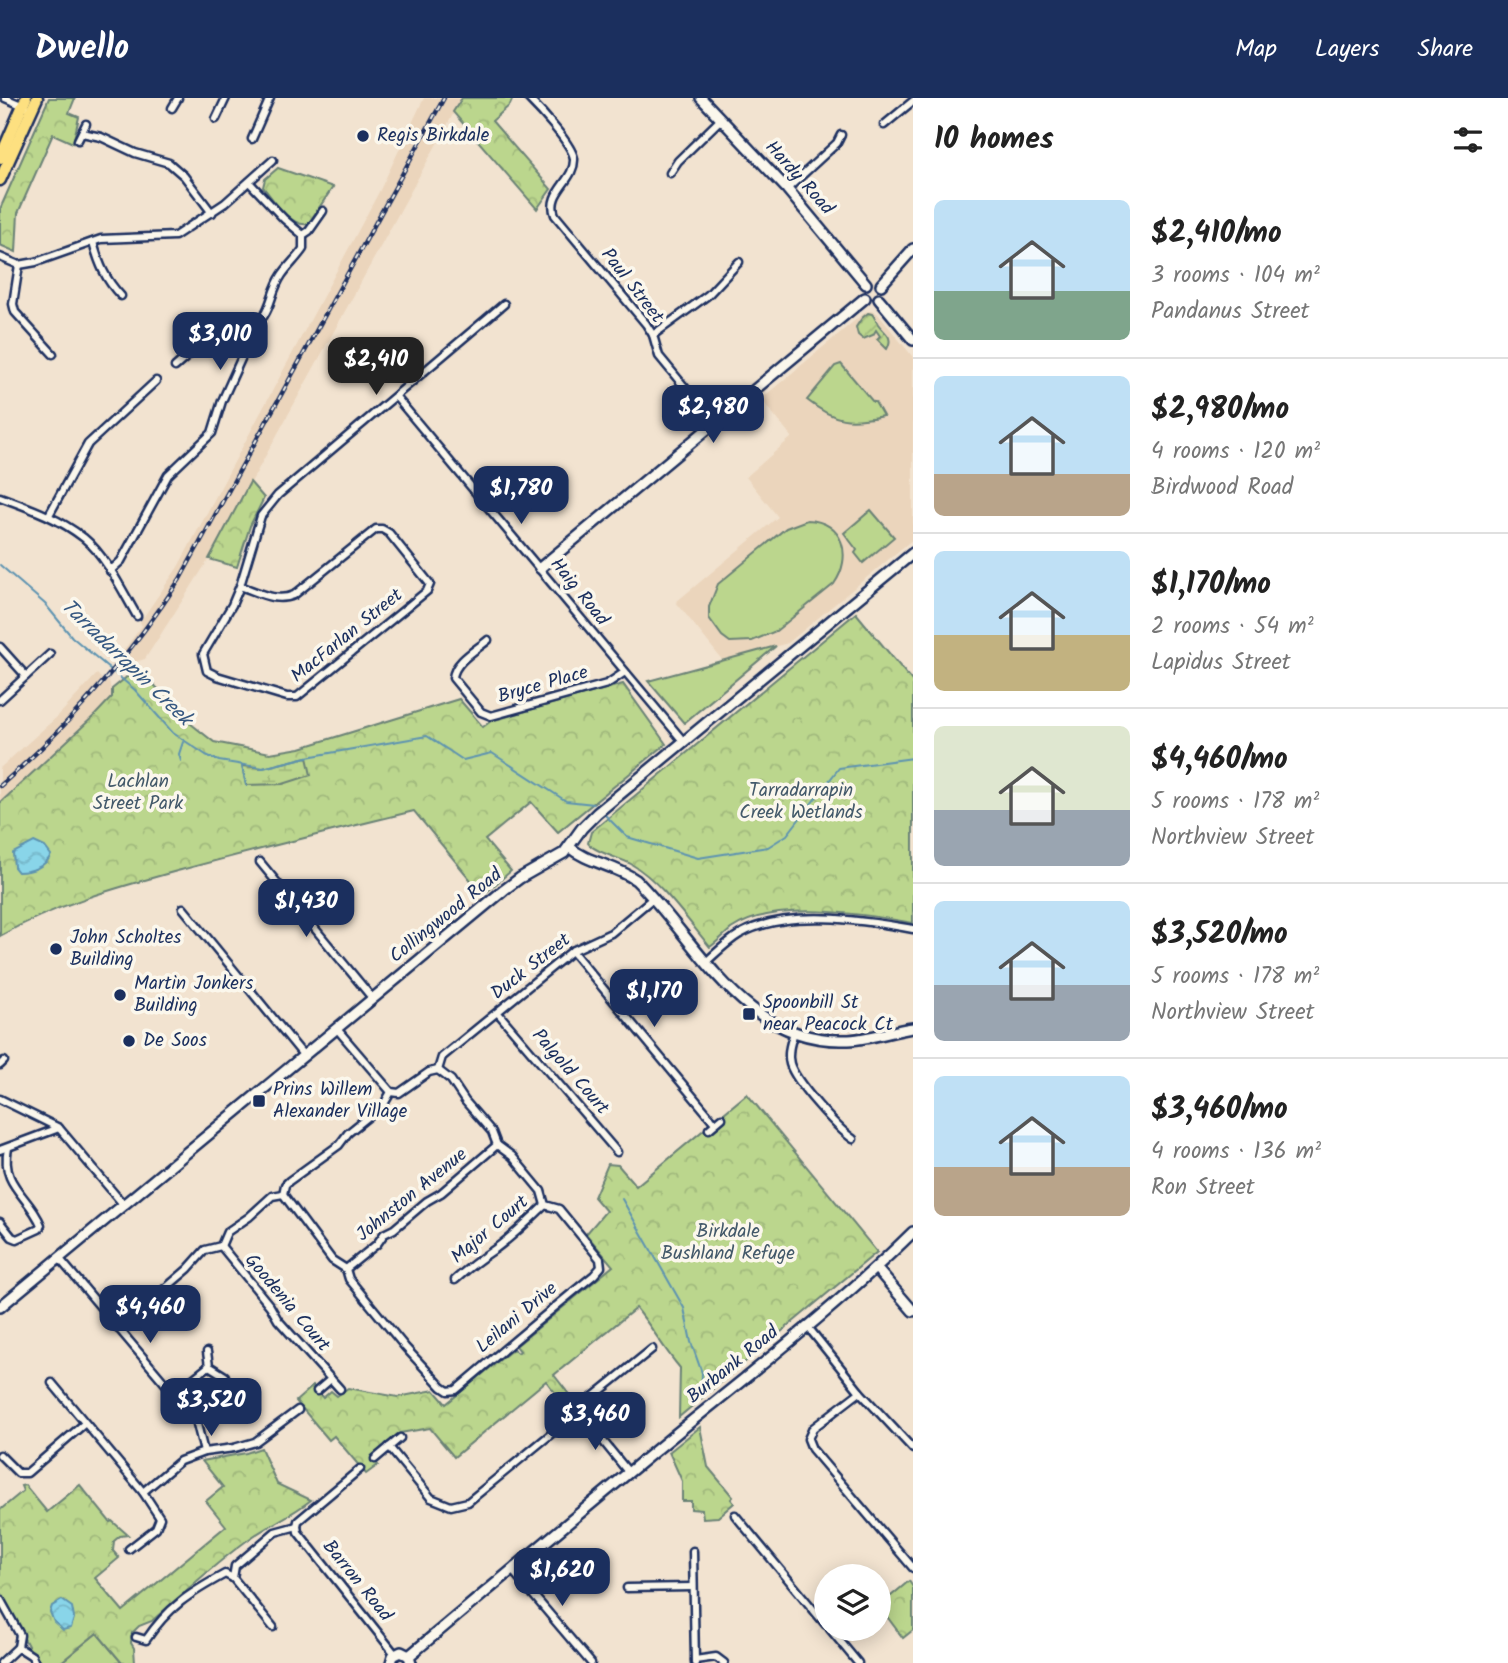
<!DOCTYPE html>
<meta charset="utf-8">
<style>
:root{--surface:#fff;--page:#f2f2f2;--text:#222;--muted:#767676;--line:#e0e0e0;--accent:#1b2f5e}
body{margin:0;font-family:Kalam,sans-serif;background:var(--page);color:var(--text);height:100vh;display:flex;flex-direction:column;font-size:26px;white-space:nowrap}
*{box-sizing:border-box;margin:0}
p{font-size:23px;color:var(--muted)}
.icon{flex:none;width:38px;height:38px;fill:none;stroke:currentColor;stroke-width:2;stroke-linecap:round;stroke-linejoin:round}
.map{position:relative;flex:1;overflow:hidden}
.details{display:flex;flex-direction:column;background:var(--surface);width:595px}
.details>*{flex:none}
.tools{position:absolute;left:814px;top:1466px;display:grid;gap:14px}
.tools a{display:grid;place-items:center;width:77px;height:77px;border-radius:50%;background:var(--surface);box-shadow:0 4px 18px #0003;font-size:35px}
.price{position:absolute;translate:-50% -60px;padding:0 16px;border-radius:14px;background:var(--accent);color:#fff;font-size:23px;line-height:46px;filter:drop-shadow(0 2px 4px #0008)}
.price::after{content:'';position:absolute;left:50%;top:42px;width:21px;height:16px;margin-left:-10px;background:inherit;clip-path:polygon(0 0,100% 0,50% 100%)}
.price.on{background:#222;color:#fff}
ul{padding:0;list-style:none}
li{display:flex;align-items:center;gap:21px;height:175px;padding:0 21px}
li+li{border-top:2px solid var(--line)}
li span{display:grid;place-items:center;flex:none;width:196px;height:140px;border-radius:10px;color:#555}
li>.icon{margin-inline-start:auto}
span .icon{width:84px;height:84px;fill:#fffc;stroke-width:1}
li b{font-size:30px}
h2{display:flex;justify-content:space-between;align-items:center;height:84px;padding:0 21px;font-size:30px}
header{display:flex;align-items:center;gap:42px;box-sizing:border-box;height:98px;padding:0 35px;background:var(--accent);color:#fff}
header strong{font-size:33px}
nav{display:flex;gap:38px;margin-inline-start:auto;font-size:24px}
main{display:flex;flex:1;min-height:0}
.map>svg:first-child{display:block}
</style>
<header>
<strong>Dwello</strong>
<nav><a>Map</a><a>Layers</a><a>Share</a></nav>
</header>
<main>
<div class="map">
<svg width="913" height="1565" viewBox="0 0 913 1565">
<defs>
<pattern id="forest-crowns" width="20" height="18" patternUnits="userSpaceOnUse" patternTransform="scale(1.75)"><rect width="20" height="18" fill="#bbd68d"/><path d="M2 6a3 3 0 1 1 6 0M12 15a3 3 0 1 1 6 0" fill="none" stroke="#a0b87c"/></pattern>
<pattern id="wetland-marsh" width="20" height="14" patternUnits="userSpaceOnUse" patternTransform="scale(1.75)"><rect width="20" height="14" fill="#bbd68d"/><path d="M1 5h8M5 5V1M11 12h8M15 12V8" fill="none" stroke="#a0b87c"/></pattern>
<pattern id="garden-furrows" width="10" height="10" patternUnits="userSpaceOnUse" patternTransform="scale(1.75)"><rect width="10" height="10" fill="#bbd68d"/><path d="M-1 1l2-2M0 10L10 0M9 11l2-2" fill="none" stroke="#a0b87c"/></pattern>
<pattern id="water-waves" width="16" height="10" patternUnits="userSpaceOnUse" patternTransform="scale(1.75)"><rect width="16" height="10" fill="#89d5e9"/><path d="M0 5q4-4 8 0t8 0" fill="none" stroke="#76b7ca"/></pattern>
</defs>
<rect width="100%" height="100%" fill="#f2e3d0"/>
<filter id="ink" filterUnits="userSpaceOnUse"><feTurbulence type="fractalNoise" baseFrequency=".0143" numOctaves="2"/><feDisplacementMap in="SourceGraphic" scale="14" xChannelSelector="R" yChannelSelector="G"/><feConvolveMatrix kernelMatrix="1 2 1 2 8 2 1 2 1" color-interpolation-filters="sRGB"/></filter>
<g filter="url(#ink)">
<g fill="#ebd5bc">
<polygon points="424,0 462,0 209,461 145,561 128,566 123,559 119,558 142,528 140,524 178,469 380,92"/>
<polygon points="871,213 877,215 913,259 913,441 788,545 723,563 676,504 778,419 746,379 792,339 761,301 865,214"/>
<polygon points="97,576 106,585 109,582 112,599 95,617 0,705 0,670 58,618"/>
</g>
<g fill="#bbd68d" stroke="#6b8276" stroke-width="2">
<path d="M841 266 873 304H875L883 318C849 325 835 324 807 302L835 268Z"/>
<polygon points="871,412 894,439 863,465 855,455 857,452 844,435"/>
<path d="M807 422C844 423 853 459 834 486L776 533 752 543 730 544 722 538 709 520V509L718 486 786 430Z"/>
<polygon points="776,548 684,625 648,583"/>
<polygon points="97,1535 122,1565 60,1565"/>
</g>
<g fill="url(#forest-crowns)" stroke="#6b8276" stroke-width="2">
<polygon points="49,0 75,0 69,15 79,19 73,45 53,36 18,115 16,154 0,147 0,111"/>
<polygon points="462,0 513,0 510,7 492,23 551,91 537,111 453,14"/>
<path d="M278 70 333 89 308 126C291 130 273 101 263 89L265 81Z"/>
<polygon points="250,384 264,400 250,428 237,469 209,461"/>
<path d="M856 515 913 584V825C864 816 774 801 731 831 724 837 717 844 710 849 688 823 661 783 631 766 620 760 594 754 588 745L591 734Z"/>
<path d="M139 569 181 618 214 644 270 655 300 650 459 601 483 629 491 623 623 586 666 646 558 734 531 704 485 742 511 773 483 797 414 713C336 732 258 751 181 772 119 789 56 806 0 838V705L95 617 112 599V591Z"/>
<path d="M747 996 877 1154 679 1319 680 1270C663 1250 652 1229 636 1210L554 1277 575 1304 567 1310 546 1283 454 1359 430 1330 400 1335 372 1358 378 1367 366 1376 334 1338 329 1342 296 1303 313 1288 323 1300 331 1293 337 1298 348 1290 398 1299 434 1292 446 1306 513 1251 518 1255 520 1253 516 1248 613 1168 586 1136 606 1113 594 1099 608 1066 618 1067 636 1088Z"/>
<polygon points="700,1329 708,1369 733,1399 731,1401 734,1405 718,1419 703,1420 702,1412 691,1411 691,1403 682,1403 682,1383 669,1354"/>
<path d="M261 1350 277 1386 311 1402C292 1417 271 1426 252 1439 216 1464 184 1495 152 1523L139 1528 132 1535 131 1545 134 1550 135 1565H122L97 1535 60 1565H37L0 1495V1412L23 1393 21 1388 25 1387 47 1414 80 1387 110 1424 112 1423 128 1437 120 1438 114 1443 113 1453 119 1460 95 1480 123 1513 226 1428 206 1403 223 1389 202 1363 246 1355Z"/>
<polygon points="909,1483 913,1489 913,1532 903,1540 879,1508"/>
</g>
<polygon fill="url(#wetland-marsh)" stroke="#6b8276" stroke-width="2" points="307,659 311,677 283,686 246,687 242,668 263,670"/>
<path fill="url(#garden-furrows)" stroke="#6b8276" stroke-width="2" d="M868 215 872 216C875 219 876 223 878 226 885 236 894 238 887 251L877 241 880 238 876 232 873 237 863 241 858 237 856 229 862 220Z"/>
<g fill="url(#water-waves)" stroke="#5d93b1" stroke-width="2">
<path d="M34 744 45 749 51 757C45 769 31 774 18 774L14 769 13 755Z"/>
<polygon points="62,1502 72,1509 74,1520 71,1530 63,1532 54,1524 50,1514 52,1508"/>
</g>
<g fill="none" stroke-linecap="round" stroke-linejoin="round">
<g stroke="#5d93b1" stroke-width="2">
<polyline points="0,467 45,506 72,539 135,592 173,635 206,657 219,663 263,670 307,659 427,638 463,662 492,655 566,703 594,706"/>
<polyline points="181,663 179,656 183,644"/>
<polyline points="242,668 246,687"/>
<polyline points="605,717 627,739 698,760 768,749 787,737 839,670 913,660"/>
<polyline points="622,1101 684,1210 691,1244 702,1275 701,1298"/>
</g>
<g stroke="#1b2f5e" stroke-width="11">
<g id="street">
<polyline points="5,0 26,9"/>
<path d="M528 0C539 11 573 47 574 61 575 83 546 94 555 117L646 226 653 237 659 258 715 326"/>
<polyline points="172,10 178,0"/>
<polyline points="216,21 226,0"/>
<polyline points="884,27 913,3"/>
<polyline points="82,35 101,39 135,55 169,65 184,78 212,115"/>
<polyline points="252,41 270,0"/>
<polyline points="78,42 86,26"/>
<polyline points="670,75 678,63 721,21"/>
<polyline points="787,91 837,45 841,37"/>
<polyline points="303,137 309,133 323,113"/>
<path d="M93 144C99 166 105 181 121 198"/>
<polyline points="0,159 19,167 36,164 101,141 175,138 225,105 273,62"/>
<polyline points="19,167 13,206 15,214 53,256"/>
<polyline points="653,237 708,197 739,164"/>
<polyline points="175,269 223,227 233,226 245,232"/>
<polyline points="396,299 684,644"/>
<path d="M0 399C30 410 59 420 84 440 106 458 123 494 137 518"/>
<polyline points="49,417 88,346 156,283"/>
<path d="M110 473 121 463 168 377 212 335 222 303 245 252V232C274 220 267 199 282 177 288 168 297 160 303 151V137L284 121 249 84"/>
<path d="M240 488C258 494 276 505 294 497L376 431H382L389 435 430 486 427 493 297 599H287L217 578 207 573 203 556 232 507 240 488 261 418 278 397 504 206"/>
<path d="M488 542C476 552 454 564 453 580L481 614 491 618 607 586 625 574"/>
<polyline points="0,549 26,578"/>
<polyline points="0,602 50,556"/>
<polyline points="260,764 373,901"/>
<polyline points="183,810 304,958"/>
<polyline points="572,853 715,1025"/>
<path d="M706 864C716 855 728 843 740 836 787 810 862 822 913 831"/>
<polyline points="498,915 617,1054"/>
<polyline points="337,931 391,994"/>
<path d="M794 934C791 944 787 955 790 966 796 985 837 1030 853 1041"/>
<polyline points="0,967 4,963"/>
<polyline points="438,972 442,959 572,853 611,835 653,800"/>
<polyline points="0,1001 59,1030 123,1106"/>
<polyline points="709,1031 722,1020"/>
<polyline points="0,1052 59,1030"/>
<path d="M283 1096 332 1162 346 1171 349 1181 405 1249 442 1289 448 1293 456 1292C502 1253 547 1215 594 1177L601 1169 600 1161 559 1111 545 1107 541 1093 512 1058 497 1047 492 1034 465 1003 451 982 438 972"/>
<path d="M0 1124 12 1139 17 1141 39 1131 41 1127C29 1097 0 1088 8 1050"/>
<polyline points="221,1148 270,1208 278,1222 340,1291"/>
<polyline points="59,1160 196,1322 204,1354"/>
<polyline points="346,1171 377,1146 384,1136 394,1131 427,1103 441,1095 497,1047"/>
<path d="M455 1182C468 1170 480 1161 495 1151 513 1138 529 1122 545 1107"/>
<polyline points="808,1229 860,1294 913,1351"/>
<polyline points="118,1231 188,1171 205,1152 221,1148 227,1134 249,1119 272,1098 283,1096 285,1087 289,1083 339,1047 348,1035 384,1006 391,994 399,995 429,974 438,972"/>
<polyline points="207,1254 209,1268 225,1278"/>
<polyline points="52,1285 143,1394 160,1420 156,1430 129,1451"/>
<polyline points="317,1293 331,1281"/>
<polyline points="860,1294 813,1330 808,1341 812,1351 913,1470"/>
<polyline points="175,1295 209,1268"/>
<polyline points="581,1316 629,1375"/>
<polyline points="389,1349 431,1400 451,1408 468,1404 568,1322 581,1316 589,1302 652,1251"/>
<polyline points="0,1357 18,1375 27,1375 84,1326"/>
<polyline points="375,1361 400,1340"/>
<polyline points="143,1394 180,1363 204,1354 234,1350 255,1344 298,1312"/>
<polyline points="735,1417 826,1527"/>
<polyline points="297,1428 298,1434 395,1556"/>
<polyline points="297,1428 298,1423 360,1371"/>
<polyline points="693,1453 695,1565"/>
<polyline points="512,1472 591,1565"/>
<polyline points="627,1490 693,1489"/>
<polyline points="0,1501 20,1537 18,1549 32,1558 35,1565"/>
<polyline points="273,1529 233,1480 235,1468 275,1434 297,1428"/>
<polyline points="830,1531 858,1565"/>
<path d="M136 1539 146 1542C168 1509 190 1495 225 1476L233 1480"/>
<polyline points="695,1562 716,1559 724,1565"/>
<polyline points="1,1565 18,1549"/>
</g>
</g>
<g stroke="#1b2f5e" stroke-width="14">
<g id="secondary">
<polyline points="701,0 787,91 866,186"/>
<polyline points="881,187 913,151"/>
<polyline points="879,201 913,242"/>
<polyline points="540,470 865,200"/>
<path d="M569 749C588 765 613 766 636 782 699 844 742 945 845 942 868 942 890 933 913 930"/>
<polyline points="876,1170 913,1213"/>
<polyline points="0,1209 504,792 520,780 564,755 582,730 597,715 913,455"/>
<path d="M409 1558C500 1482 591 1405 683 1330 761 1267 841 1205 913 1134"/>
<polyline points="391,1565 393,1558 401,1554 409,1558 411,1565"/>
</g>
</g>
<g stroke="#1b2f5e" stroke-width="15">
<g id="primary">
<polyline points="0,60 26,0"/>
<polyline points="0,82 37,0"/>
</g>
</g>
<use href="#street" stroke="#fbf7ec" stroke-width="6"/>
<use href="#secondary" stroke="#fbf7ec" stroke-width="9"/>
<use href="#primary" stroke="#fde080" stroke-width="10"/>
<g stroke="#1b2f5e" stroke-width="4.5">
<path id="rail" d="M0 688C70 627 129 559 180 481L444 0"/>
</g>
<use href="#rail" stroke="#fbf7ec" stroke-width="2" stroke-dasharray="5" stroke-linecap="butt"/>
</g>
</g>
<g fill="#1b2f5e" stroke="#fbf7ec" stroke-width="2.5">
<circle cx="363" cy="38" r="7"/>
<circle cx="56" cy="851" r="7"/>
<circle cx="120" cy="897" r="7"/>
<rect x="742" y="909" width="14" height="14" rx="3.5"/>
<circle cx="129" cy="943" r="7"/>
<rect x="252" y="996" width="14" height="14" rx="3.5"/>
</g>
<g text-anchor="middle" dominant-baseline="central" stroke-width="7" stroke-linejoin="round" paint-order="stroke">
<g font-size="19" fill="#1b2f5e" stroke="#fbf7ec" text-anchor="start">
<text x="377" y="38">Regis Birkdale</text>
<text x="70" y="840">John Scholtes<tspan x="70" dy="22">Building</tspan></text>
<text x="134" y="886">Martin Jonkers<tspan x="134" dy="22">Building</tspan></text>
<text x="763" y="905">Spoonbill St<tspan x="763" dy="22">near Peacock Ct</tspan></text>
<text x="143" y="943">De Soos</text>
<text x="273" y="992">Prins Willem<tspan x="273" dy="22">Alexander Village</tspan></text>
</g>
<g font-size="19" fill="#1b2f5e" stroke="#fbf7ec">
<text transform="translate(799 80) rotate(48)">Hardy Road</text>
<text transform="translate(632 188) rotate(52)">Paul Street</text>
<text transform="translate(579 494) rotate(51)">Haig Road</text>
<text transform="translate(347 538) rotate(-39)">MacFarlan Street</text>
<text transform="translate(543 587) rotate(-16)">Bryce Place</text>
<text transform="translate(446 818) rotate(-39)">Collingwood Road</text>
<text transform="translate(531 869) rotate(-38)">Duck Street</text>
<text transform="translate(570 974) rotate(49)">Palgold Court</text>
<text transform="translate(412 1097) rotate(-39)">Johnston Avenue</text>
<text transform="translate(490 1132) rotate(-40)">Major Court</text>
<text transform="translate(287 1205) rotate(50)">Goodenia Court</text>
<text transform="translate(517 1220) rotate(-40)">Leilani Drive</text>
<text transform="translate(733 1267) rotate(-39)">Burbank Road</text>
<text transform="translate(357 1483) rotate(51)">Barron Road</text>
</g>
<g font-size="19" fill="#43596a" stroke="#fbf7ec">
<text x="138" y="684">Lachlan<tspan x="138" dy="22">Street Park</tspan></text>
<text x="801" y="693">Tarradarrapin<tspan x="801" dy="22">Creek Wetlands</tspan></text>
<text x="728" y="1134">Birkdale<tspan x="728" dy="22">Bushland Refuge</tspan></text>
</g>
<g font-size="21" font-style="italic" fill="#365881" stroke="#fbf7ec">
<text transform="translate(126 565) rotate(44)">Tarradarrapin Creek</text>
</g>
</g>
</svg>
<div class="tools">
<a><svg class="icon" aria-label="layers" viewBox="0 0 24 24"><path d="M12 4l9 5-9 5-9-5zM3 14l9 5 9-5"/></svg></a>
</div>
<b class="price" style="left:220px;top:274px">$3,010</b>
<b class="price on" style="left:376px;top:299px">$2,410</b>
<b class="price" style="left:713px;top:347px">$2,980</b>
<b class="price" style="left:521px;top:428px">$1,780</b>
<b class="price" style="left:306px;top:841px">$1,430</b>
<b class="price" style="left:654px;top:931px">$1,170</b>
<b class="price" style="left:150px;top:1247px">$4,460</b>
<b class="price" style="left:211px;top:1340px">$3,520</b>
<b class="price" style="left:595px;top:1354px">$3,460</b>
<b class="price" style="left:562px;top:1510px">$1,620</b>
</div>
<section class="details">
<h2>10 homes<svg class="icon" aria-label="filters" viewBox="0 0 24 24"><path d="M4 7h16M4 17h16"/><circle cx="9" cy="7" r="2"/><circle cx="15" cy="17" r="2"/></svg></h2>
<ul>
<li><span style="background:linear-gradient(#bfe0f5 65%,#7fa58c 0)"><svg class="icon" aria-label="home" viewBox="0 0 24 24"><path d="M3 11l9-7 9 7M6 9v11h12V9"/></svg></span><div><b>$2,410/mo</b><p>3 rooms · 104 m²</p><p>Pandanus Street</p></div></li>
<li><span style="background:linear-gradient(#bfe0f5 70%,#b9a48a 0)"><svg class="icon" aria-label="home" viewBox="0 0 24 24"><path d="M3 11l9-7 9 7M6 9v11h12V9"/></svg></span><div><b>$2,980/mo</b><p>4 rooms · 120 m²</p><p>Birdwood Road</p></div></li>
<li><span style="background:linear-gradient(#bfe0f5 60%,#c2b280 0)"><svg class="icon" aria-label="home" viewBox="0 0 24 24"><path d="M3 11l9-7 9 7M6 9v11h12V9"/></svg></span><div><b>$1,170/mo</b><p>2 rooms · 54 m²</p><p>Lapidus Street</p></div></li>
<li><span style="background:linear-gradient(#dfe7d0 60%,#9aa5b1 0)"><svg class="icon" aria-label="home" viewBox="0 0 24 24"><path d="M3 11l9-7 9 7M6 9v11h12V9"/></svg></span><div><b>$4,460/mo</b><p>5 rooms · 178 m²</p><p>Northview Street</p></div></li>
<li><span style="background:linear-gradient(#bfe0f5 60%,#9aa5b1 0)"><svg class="icon" aria-label="home" viewBox="0 0 24 24"><path d="M3 11l9-7 9 7M6 9v11h12V9"/></svg></span><div><b>$3,520/mo</b><p>5 rooms · 178 m²</p><p>Northview Street</p></div></li>
<li><span style="background:linear-gradient(#bfe0f5 65%,#b9a48a 0)"><svg class="icon" aria-label="home" viewBox="0 0 24 24"><path d="M3 11l9-7 9 7M6 9v11h12V9"/></svg></span><div><b>$3,460/mo</b><p>4 rooms · 136 m²</p><p>Ron Street</p></div></li>
</ul>
</section>
</main>
